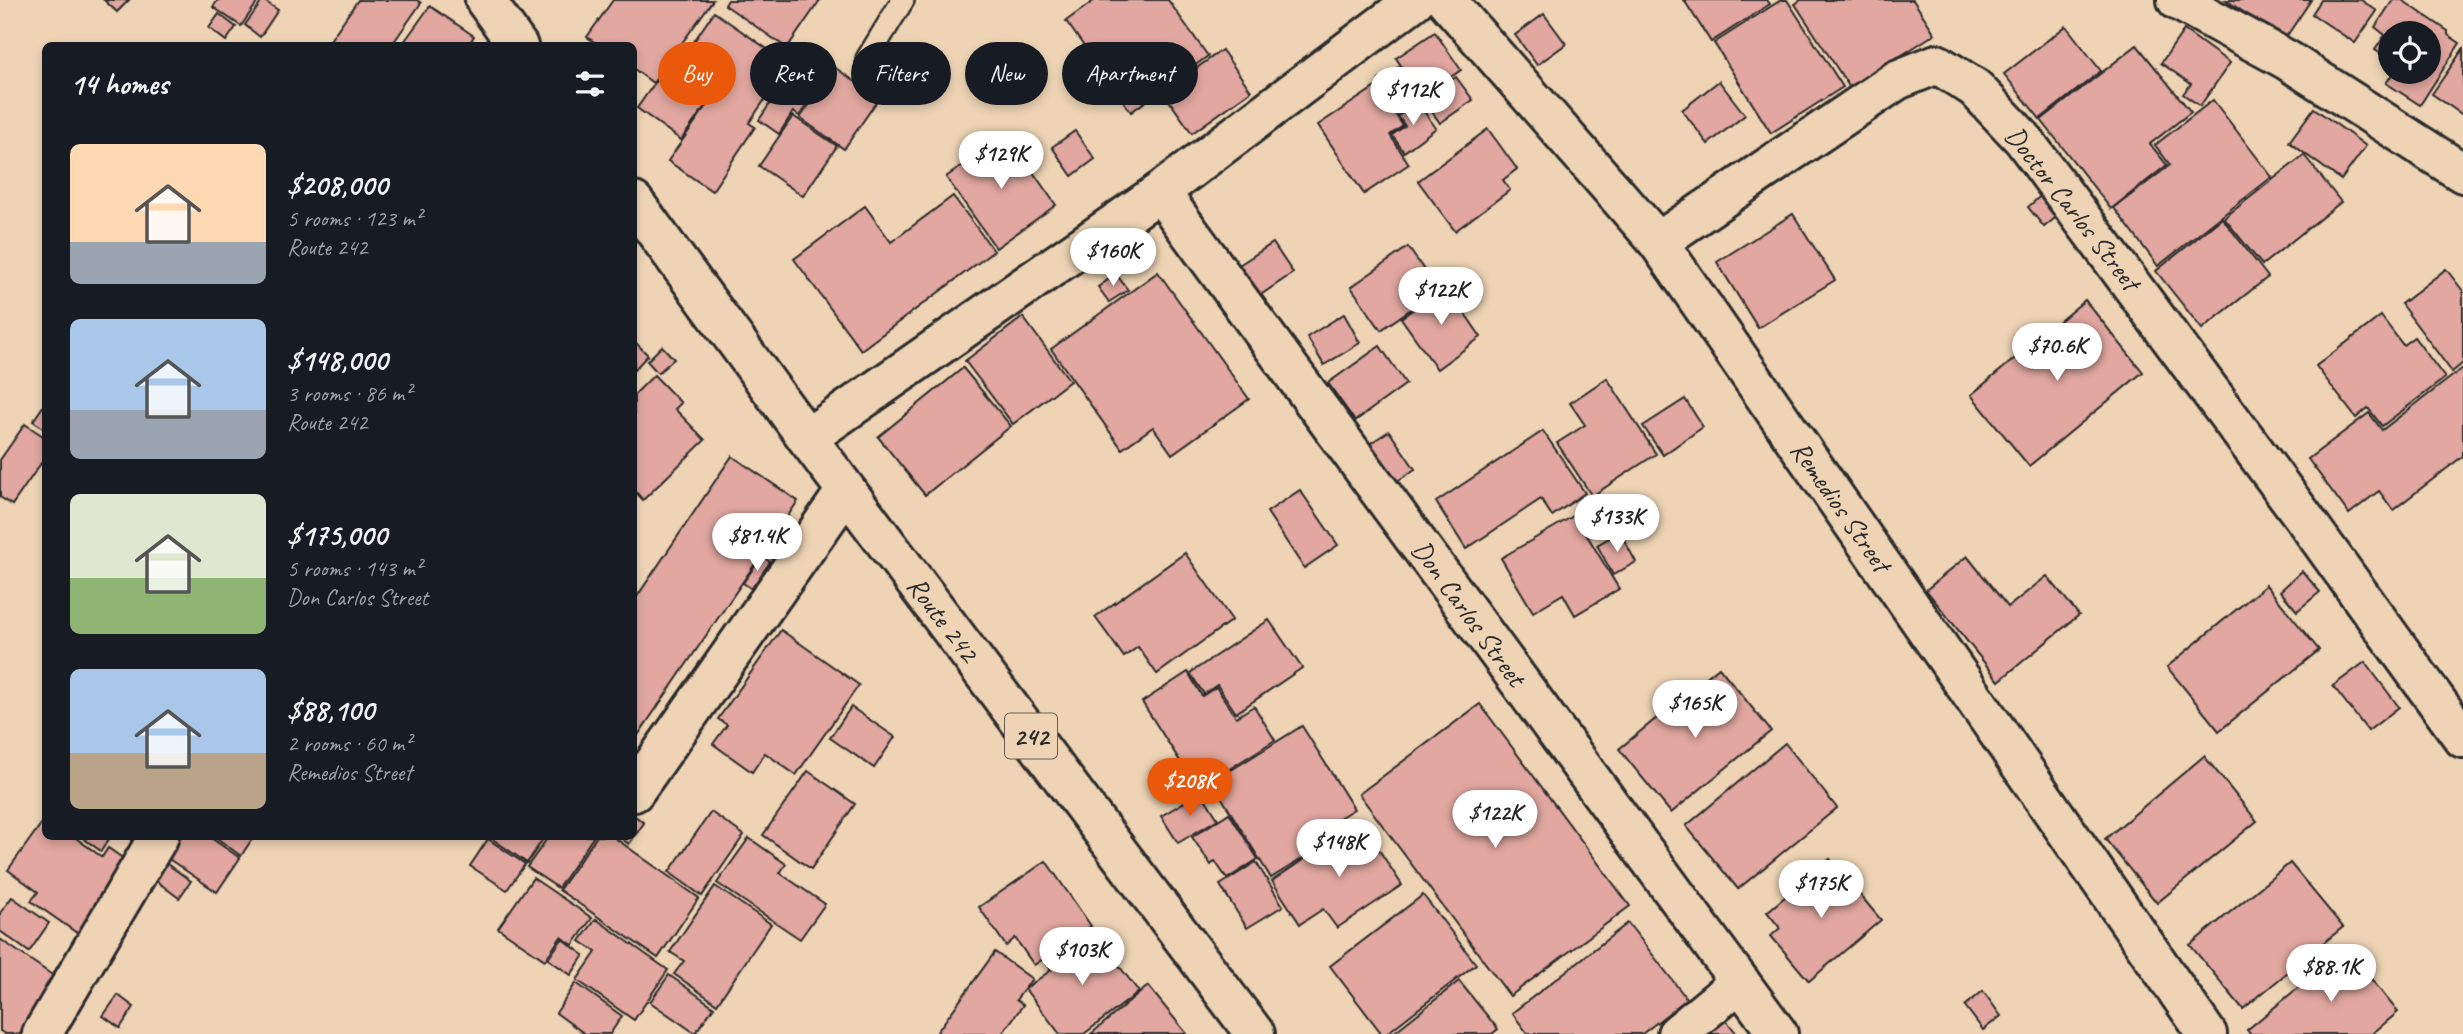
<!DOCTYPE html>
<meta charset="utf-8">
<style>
:root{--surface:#171b24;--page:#242831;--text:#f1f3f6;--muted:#9ea1a6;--accent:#ea580c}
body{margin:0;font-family:Caveat,sans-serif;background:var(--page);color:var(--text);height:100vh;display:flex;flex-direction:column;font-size:26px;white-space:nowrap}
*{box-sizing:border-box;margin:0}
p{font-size:23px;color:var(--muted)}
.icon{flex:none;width:38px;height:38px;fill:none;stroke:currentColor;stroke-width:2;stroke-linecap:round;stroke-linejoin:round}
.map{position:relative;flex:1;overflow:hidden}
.sheet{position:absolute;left:42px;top:42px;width:595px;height:798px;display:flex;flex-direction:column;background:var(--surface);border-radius:10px;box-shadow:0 4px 10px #0003}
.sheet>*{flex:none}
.top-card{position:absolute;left:658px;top:42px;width:665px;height:63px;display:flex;gap:14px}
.buttons{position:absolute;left:2378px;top:21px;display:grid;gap:14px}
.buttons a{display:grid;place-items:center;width:63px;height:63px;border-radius:50%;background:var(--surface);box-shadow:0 4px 10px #0003;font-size:35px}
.price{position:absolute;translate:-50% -60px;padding:0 16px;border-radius:24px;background:#fff;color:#222;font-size:23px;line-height:46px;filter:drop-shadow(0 2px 4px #0008)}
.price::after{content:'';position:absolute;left:50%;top:42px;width:21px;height:16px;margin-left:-10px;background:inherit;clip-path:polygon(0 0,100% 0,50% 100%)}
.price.current{background:var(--accent);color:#fff}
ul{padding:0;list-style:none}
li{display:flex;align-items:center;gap:21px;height:175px;padding:0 28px}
li span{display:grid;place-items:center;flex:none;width:196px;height:140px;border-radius:10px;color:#555}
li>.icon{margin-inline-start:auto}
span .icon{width:84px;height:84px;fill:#fffc;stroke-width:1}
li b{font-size:30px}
h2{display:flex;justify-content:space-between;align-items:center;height:84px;padding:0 28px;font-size:30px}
.pill{padding:0 24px;border-radius:32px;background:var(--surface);box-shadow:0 4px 10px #0003;font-size:24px;line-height:63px}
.pill.current{background:var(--accent);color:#fff}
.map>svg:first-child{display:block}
</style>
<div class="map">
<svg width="2463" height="1034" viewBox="0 0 2463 1034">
<rect width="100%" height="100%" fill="#eed4b5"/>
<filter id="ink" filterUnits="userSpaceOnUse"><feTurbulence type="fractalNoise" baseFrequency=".0143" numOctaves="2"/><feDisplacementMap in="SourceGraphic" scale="14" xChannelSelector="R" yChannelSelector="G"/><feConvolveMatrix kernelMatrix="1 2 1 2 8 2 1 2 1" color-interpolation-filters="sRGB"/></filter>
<g filter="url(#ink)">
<g fill="#e1a7a0" stroke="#2b2b2b" stroke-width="2">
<polygon points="104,0 129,0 117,12"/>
<polygon points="218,0 259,0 241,26 213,7"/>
<polygon points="263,0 278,10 260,37 245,25"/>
<polygon points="358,0 417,0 421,3 391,46 326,46"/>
<polygon points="613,0 713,0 653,83 634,69 634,46 600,46 587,37"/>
<polygon points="728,0 820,0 787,48 725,5"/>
<polygon points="1095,0 1168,0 1208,56 1131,112 1066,21"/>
<polygon points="1684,0 1767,0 1770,4 1711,42"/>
<polygon points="1781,0 1787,0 1843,87 1771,133 1714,43"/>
<polygon points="1801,0 1913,0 1935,34 1850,88 1795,4"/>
<polygon points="2226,0 2311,0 2284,40"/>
<polygon points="2321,0 2361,0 2377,11 2355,43 2312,14"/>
<polygon points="2393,0 2402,0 2448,31 2448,35 2460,43 2420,105 2386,83 2394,72 2429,72 2429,33 2390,33 2390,60 2375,50 2385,35 2375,27"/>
<polygon points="430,6 474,36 468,46 409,46 404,42"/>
<polygon points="714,12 789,64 749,123 755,127 712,191 668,161 723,82 684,56"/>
<polygon points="219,14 236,27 226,41 209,28"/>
<polygon points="1544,14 1566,44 1537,65 1515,35"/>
<polygon points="2066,26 2101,71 2040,119 2004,74"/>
<polygon points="2184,30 2230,63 2200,106 2183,94 2191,84 2161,63"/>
<polygon points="1435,32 1461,70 1422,97 1396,58"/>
<polygon points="2137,45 2191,112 2150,144 2167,165 2111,209 2041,120"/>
<polygon points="2463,49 2463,115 2432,94"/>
<polygon points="1222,50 1251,91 1192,133 1163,92"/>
<polygon points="673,57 718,88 681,140 637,108"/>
<polygon points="824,60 879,98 844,149 800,118 816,95 805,87"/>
<polygon points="1399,67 1418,98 1398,111 1379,80"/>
<polygon points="1456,77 1473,100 1440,123 1423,99"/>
<polygon points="787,78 813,96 799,116 793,112 779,134 759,120"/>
<polygon points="1719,81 1745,115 1708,144 1682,110"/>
<polygon points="1377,86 1403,126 1390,135 1409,164 1364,194 1318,125"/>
<polygon points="2213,100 2272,177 2158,266 2114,208 2170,165 2155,145"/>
<polygon points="1417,102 1436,128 1404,152 1392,135 1405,126 1398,116"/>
<polygon points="2314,108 2366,146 2341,180 2289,142"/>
<polygon points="793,116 837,146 803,196 759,166"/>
<polygon points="1488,129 1517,169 1503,180 1510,190 1455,231 1418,181"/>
<polygon points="1075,131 1095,159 1072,176 1052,147"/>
<polygon points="1006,134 1056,205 996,248 946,177"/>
<polygon points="2304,155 2341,202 2262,265 2224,218"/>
<polygon points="2047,190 2065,210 2044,227 2028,207"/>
<polygon points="953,196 994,251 861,350 794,259 865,206 891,242"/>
<polygon points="1793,214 1835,280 1758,328 1717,262"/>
<polygon points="2222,218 2268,277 2202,329 2156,271"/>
<polygon points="1273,243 1293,273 1259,296 1239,265"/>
<polygon points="1408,247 1438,290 1381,330 1351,287"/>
<polygon points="2446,269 2463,291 2463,363 2452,372 2401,304"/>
<polygon points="1158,272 1249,399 1172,454 1153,427 1122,449 1051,349"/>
<polygon points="1116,274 1128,290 1109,302 1098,287"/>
<polygon points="1446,286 1481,337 1437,369 1401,318"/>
<polygon points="2085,300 2143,372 2029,466 1971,395"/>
<polygon points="1344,314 1360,343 1324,365 1307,337"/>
<polygon points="2381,316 2403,345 2414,337 2445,378 2382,426 2368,408 2356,418 2316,366"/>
<polygon points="1023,317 1070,381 1013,424 965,361"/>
<polygon points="634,341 648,355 634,370"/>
<polygon points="662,346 674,359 658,373 647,361"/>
<polygon points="1380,346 1406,384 1355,421 1328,383"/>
<polygon points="963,368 1011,426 925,495 878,437"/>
<polygon points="2463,368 2463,456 2393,510 2379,491 2349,514 2308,459 2369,413 2382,430"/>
<polygon points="654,375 681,403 675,409 705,440 643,500 634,490 634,395"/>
<polygon points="1607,378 1656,454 1592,496 1557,443 1585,425 1570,403"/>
<polygon points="1685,399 1703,427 1663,455 1643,426"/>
<polygon points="46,402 46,430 33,421"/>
<polygon points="25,424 46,438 46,456 12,505 0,497 0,460"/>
<polygon points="1389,431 1415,469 1386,489 1360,450"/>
<polygon points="1543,431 1585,493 1552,516 1541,499 1466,549 1436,502"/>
<polygon points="732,456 798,501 634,741 634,601"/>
<polygon points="1300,490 1338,545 1304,568 1267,512"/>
<polygon points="1575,515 1619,589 1575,615 1563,594 1533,612 1501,558"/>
<polygon points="1620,532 1636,562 1613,575 1597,545"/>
<polygon points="1185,553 1232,620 1157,674 1138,647 1124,657 1095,617"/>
<polygon points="762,556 770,562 752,589 743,583"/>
<polygon points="1967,556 2008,607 2047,576 2079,615 1999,681 1926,590"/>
<polygon points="2302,571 2320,592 2297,611 2280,591"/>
<polygon points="2266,585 2319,650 2219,731 2167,667"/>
<polygon points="1269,620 1302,668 1236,713 1217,685 1204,694 1190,673"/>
<polygon points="781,630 859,685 796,775 765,753 752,772 713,744 727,725 718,719"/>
<polygon points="2365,662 2399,707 2368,731 2333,686"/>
<polygon points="1719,667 1771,731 1671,813 1619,749"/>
<polygon points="1188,672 1202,696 1216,687 1236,717 1254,706 1275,740 1198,789 1142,702"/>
<polygon points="1480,704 1630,906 1510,996 1359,794"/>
<polygon points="851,707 895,737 874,768 830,738"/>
<polygon points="1302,726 1354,809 1334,821 1338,828 1321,839 1324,845 1271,878 1212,782"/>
<polygon points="1785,743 1837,808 1738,889 1686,826"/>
<polygon points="2204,756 2257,821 2157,903 2105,839"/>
<polygon points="808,771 855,804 811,869 763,835"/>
<polygon points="1201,792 1218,819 1178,843 1161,816"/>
<polygon points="711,812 744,835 702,896 669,872"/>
<polygon points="1229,813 1258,859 1227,879 1215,861 1211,865 1192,837"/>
<polygon points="634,815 644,823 629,844 618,836 634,836"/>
<polygon points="46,817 46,836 73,836 102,857 108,848 127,861 77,933 31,901 38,892 8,870"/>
<polygon points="1360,821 1402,885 1337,928 1323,909 1300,924 1272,881"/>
<polygon points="80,836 111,836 101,851"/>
<polygon points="175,836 208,836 240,858 217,892 163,855"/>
<polygon points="214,836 254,836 241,856"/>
<polygon points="488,836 545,836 527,863"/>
<polygon points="549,836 594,836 558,888 527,867"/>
<polygon points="597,836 612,836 699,898 658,958 559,890"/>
<polygon points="749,838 786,864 780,873 825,904 800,939 717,883"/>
<polygon points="488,839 525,864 507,890 470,866"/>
<polygon points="1830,859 1881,920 1809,981 1771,936 1780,928 1767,912"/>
<polygon points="1046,861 1091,926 1034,965 1015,938 1006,946 979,907"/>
<polygon points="1256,862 1283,906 1247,928 1220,885"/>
<polygon points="2290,863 2343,927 2243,1009 2190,945"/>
<polygon points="167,864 191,881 179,898 155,880"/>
<polygon points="533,878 592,918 573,945 561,937 545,960 498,928"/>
<polygon points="715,886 771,924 717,1004 674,974 684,961 670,952"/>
<polygon points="1423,895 1476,964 1386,1034 1382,1034 1330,966"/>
<polygon points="12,897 49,923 29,952 0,931 0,913"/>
<polygon points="596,919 668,970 634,1020 577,980 596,952 580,941"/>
<polygon points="1628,923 1687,999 1642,1034 1528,1034 1512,1013"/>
<polygon points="1091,929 1139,992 1084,1034 1060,1034 1025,989 1051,970 1046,963"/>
<polygon points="0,939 58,979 20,1034 5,1034 0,1031"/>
<polygon points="562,939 584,955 571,975 548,959"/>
<polygon points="2346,948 2398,1012 2372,1034 2250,1034 2247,1030"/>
<polygon points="995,952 1032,979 1016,1000 1023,1005 1002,1034 940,1034 937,1032"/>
<polygon points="669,975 714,1007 695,1033 650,1002"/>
<polygon points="1459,981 1498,1029 1492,1034 1392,1034"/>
<polygon points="576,983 622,1016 610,1034 585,1034 556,1013"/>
<polygon points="1148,986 1187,1034 1091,1034"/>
<polygon points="1983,991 2001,1016 1983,1030 1965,1006"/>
<polygon points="118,995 134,1007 120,1028 103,1016"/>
<polygon points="1726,1020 1737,1034 1707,1034"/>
</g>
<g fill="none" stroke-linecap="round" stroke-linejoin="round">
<g stroke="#2b2b2b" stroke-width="26">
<polyline id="service" points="867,59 903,0"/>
</g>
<g stroke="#2b2b2b" stroke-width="44">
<g id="minor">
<polyline points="1446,0 1658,242 2207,1034"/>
<polyline points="2177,0 2287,60 2463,173"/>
<polyline points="1160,192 1778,1034"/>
<polyline points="1658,242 1897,80 1937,64 1975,88 2023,139 2302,515 2463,738"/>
<polyline points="807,438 1160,192 1415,0"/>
<polyline points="634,792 846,491"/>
<polyline points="42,1034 159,836"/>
<polyline points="1677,1034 1740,982"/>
</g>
</g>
<g stroke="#2b2b2b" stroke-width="44">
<g id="primary">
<polyline points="485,0 518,46"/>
<polyline points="634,202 807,438 1255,1034"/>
</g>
</g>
<use href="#service" stroke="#eed4b5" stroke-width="21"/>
<use href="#minor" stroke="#eed4b5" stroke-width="38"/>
<use href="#primary" stroke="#eed4b5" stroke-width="38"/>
</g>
</g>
<g text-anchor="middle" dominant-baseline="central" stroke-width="7" stroke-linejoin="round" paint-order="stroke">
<rect fill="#eed4b5" stroke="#665e54" stroke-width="2" x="1005" y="713.5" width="52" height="45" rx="5"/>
<g font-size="26" font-weight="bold" fill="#2b2b2b">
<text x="1031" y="736">242</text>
</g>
<g font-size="28" fill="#2b2b2b" stroke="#eed4b5">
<text transform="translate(2073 208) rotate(52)">Doctor Carlos Street</text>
<text transform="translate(1841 506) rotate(55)">Remedios Street</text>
<text transform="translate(1469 613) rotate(54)">Don Carlos Street</text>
<text transform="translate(943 619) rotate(53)">Route 242</text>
</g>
</g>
</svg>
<div class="buttons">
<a><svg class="icon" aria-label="locate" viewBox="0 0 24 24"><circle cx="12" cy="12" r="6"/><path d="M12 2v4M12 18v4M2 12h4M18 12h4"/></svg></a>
</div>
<b class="price" style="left:1413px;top:127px">$112K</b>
<b class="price" style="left:1001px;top:191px">$129K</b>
<b class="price" style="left:1113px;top:288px">$160K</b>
<b class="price" style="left:1441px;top:327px">$122K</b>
<b class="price" style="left:2057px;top:383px">$70.6K</b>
<b class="price" style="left:1617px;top:554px">$133K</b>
<b class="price" style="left:757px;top:573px">$81.4K</b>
<b class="price" style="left:1695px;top:740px">$165K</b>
<b class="price current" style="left:1190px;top:818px">$208K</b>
<b class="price" style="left:1495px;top:850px">$122K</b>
<b class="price" style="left:1339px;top:879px">$148K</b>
<b class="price" style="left:1821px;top:920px">$175K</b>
<b class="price" style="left:1082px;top:987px">$103K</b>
<b class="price" style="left:2331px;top:1004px">$88.1K</b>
<div class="top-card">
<a class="pill current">Buy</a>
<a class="pill">Rent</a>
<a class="pill">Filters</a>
<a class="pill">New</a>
<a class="pill">Apartment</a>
</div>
<section class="sheet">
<h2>14 homes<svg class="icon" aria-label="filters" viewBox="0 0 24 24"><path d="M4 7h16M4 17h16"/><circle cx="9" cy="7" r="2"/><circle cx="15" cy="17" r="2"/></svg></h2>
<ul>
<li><span style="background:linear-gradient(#ffd9b3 70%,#9aa5b1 0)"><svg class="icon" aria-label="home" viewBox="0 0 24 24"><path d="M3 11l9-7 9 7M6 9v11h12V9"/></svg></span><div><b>$208,000</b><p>5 rooms · 123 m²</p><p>Route 242</p></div></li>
<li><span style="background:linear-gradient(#a9c7e8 65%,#9aa5b1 0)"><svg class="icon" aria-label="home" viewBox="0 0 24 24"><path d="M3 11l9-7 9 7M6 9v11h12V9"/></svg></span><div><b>$148,000</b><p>3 rooms · 86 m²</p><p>Route 242</p></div></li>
<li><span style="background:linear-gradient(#dfe7d0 60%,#8fb573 0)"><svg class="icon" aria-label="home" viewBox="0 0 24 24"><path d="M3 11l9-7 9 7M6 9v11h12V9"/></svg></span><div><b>$175,000</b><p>5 rooms · 143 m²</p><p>Don Carlos Street</p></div></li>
<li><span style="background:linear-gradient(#a9c7e8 60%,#b9a48a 0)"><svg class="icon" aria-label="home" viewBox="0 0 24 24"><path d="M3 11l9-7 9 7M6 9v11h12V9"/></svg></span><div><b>$88,100</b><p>2 rooms · 60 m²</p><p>Remedios Street</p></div></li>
</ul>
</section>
</div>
